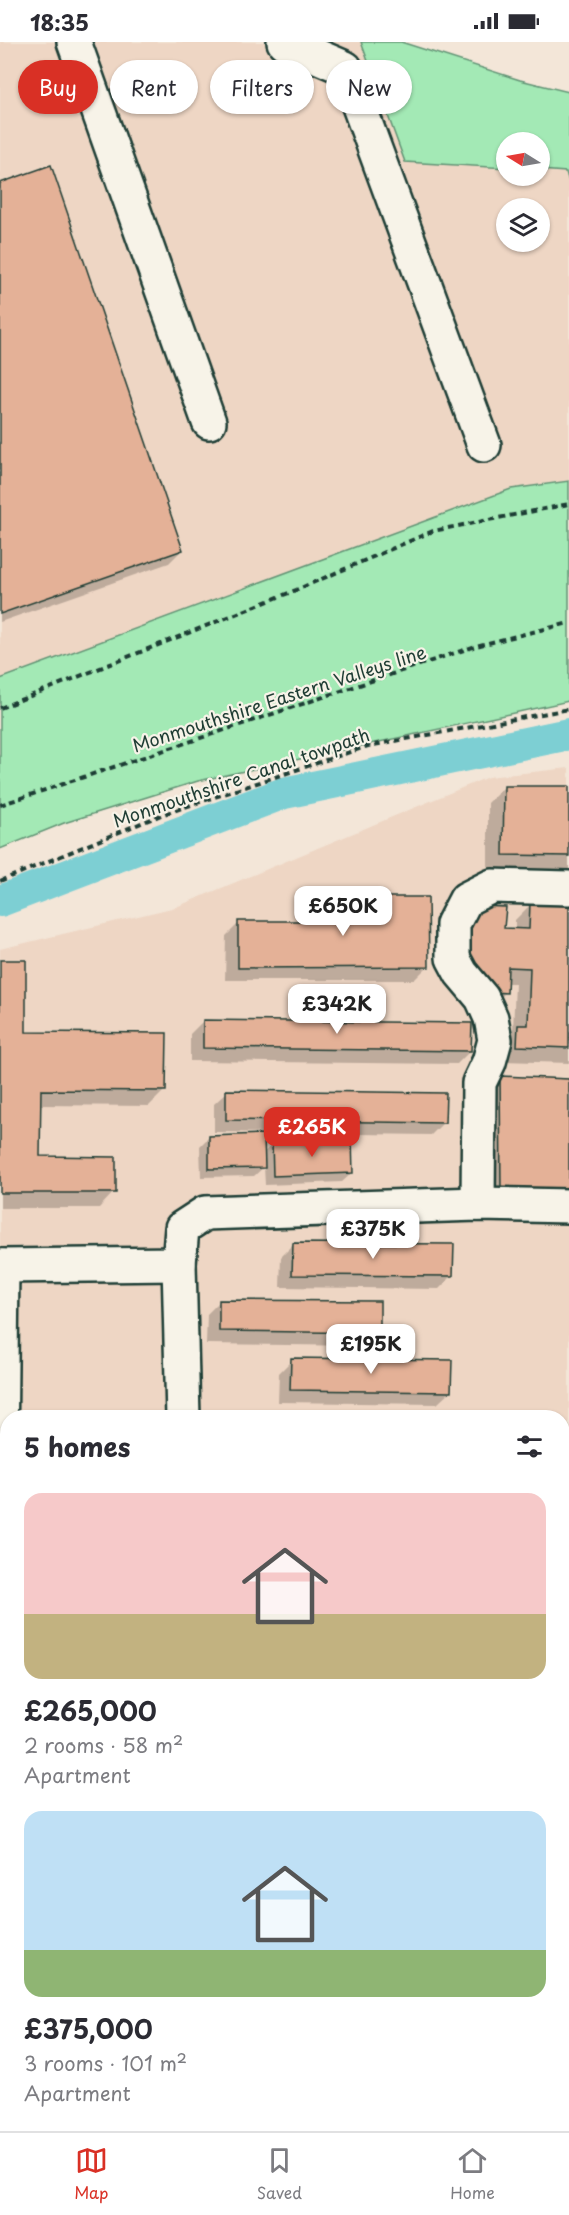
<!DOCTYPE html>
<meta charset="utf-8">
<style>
:root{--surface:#fff;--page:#f2f2f3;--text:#2b2b33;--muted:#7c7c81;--line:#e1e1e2;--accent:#d93025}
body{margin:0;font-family:"Playpen Sans",sans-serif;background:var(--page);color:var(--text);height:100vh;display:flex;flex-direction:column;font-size:22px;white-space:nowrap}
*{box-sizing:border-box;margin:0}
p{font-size:20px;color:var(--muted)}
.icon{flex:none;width:33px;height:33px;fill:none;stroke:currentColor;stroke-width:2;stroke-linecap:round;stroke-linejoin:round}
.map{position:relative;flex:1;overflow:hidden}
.details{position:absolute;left:0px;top:1368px;width:570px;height:722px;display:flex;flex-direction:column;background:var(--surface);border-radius:24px 24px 0 0;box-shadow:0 2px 4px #0004}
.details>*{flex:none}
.top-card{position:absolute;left:18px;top:18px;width:534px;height:54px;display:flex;gap:12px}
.needle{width:39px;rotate:281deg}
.tools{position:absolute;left:496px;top:90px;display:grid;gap:12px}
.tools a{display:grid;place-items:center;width:54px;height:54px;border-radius:50%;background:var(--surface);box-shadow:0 2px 4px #0004;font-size:30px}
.price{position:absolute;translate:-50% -51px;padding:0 14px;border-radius:12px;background:#fff;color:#222;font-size:20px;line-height:39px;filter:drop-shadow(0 2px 3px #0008)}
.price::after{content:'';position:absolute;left:50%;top:36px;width:18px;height:14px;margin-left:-9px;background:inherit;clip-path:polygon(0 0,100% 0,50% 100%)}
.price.active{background:var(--accent);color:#fff}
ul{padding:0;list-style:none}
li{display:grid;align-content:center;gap:12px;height:318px;padding:0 24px}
li span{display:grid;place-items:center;height:186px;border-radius:18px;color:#555}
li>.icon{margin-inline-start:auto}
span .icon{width:108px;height:108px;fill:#fffc;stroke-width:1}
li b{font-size:26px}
h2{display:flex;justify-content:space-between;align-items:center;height:72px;padding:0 24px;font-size:26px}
.tag{padding:0 21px;border-radius:27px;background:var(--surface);box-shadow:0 2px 4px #0004;font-size:21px;line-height:54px}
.tag.active{background:var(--accent);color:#fff}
.status{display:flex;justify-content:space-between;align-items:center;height:42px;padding:0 30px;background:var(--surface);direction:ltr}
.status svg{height:16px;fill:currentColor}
.dock{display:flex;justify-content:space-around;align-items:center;height:84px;border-top:2px solid var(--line);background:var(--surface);font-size:16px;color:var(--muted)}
.dock a{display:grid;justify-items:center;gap:3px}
.dock .active{color:var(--accent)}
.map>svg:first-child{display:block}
</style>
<div class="status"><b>18:35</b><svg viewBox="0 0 49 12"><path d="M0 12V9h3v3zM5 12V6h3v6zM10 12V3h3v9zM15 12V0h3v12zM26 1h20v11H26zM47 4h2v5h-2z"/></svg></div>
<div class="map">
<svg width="569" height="2089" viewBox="0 0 569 2089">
<rect width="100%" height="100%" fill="#f3e6d8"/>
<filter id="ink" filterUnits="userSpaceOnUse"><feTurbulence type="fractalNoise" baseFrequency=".0167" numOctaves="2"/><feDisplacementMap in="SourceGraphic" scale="12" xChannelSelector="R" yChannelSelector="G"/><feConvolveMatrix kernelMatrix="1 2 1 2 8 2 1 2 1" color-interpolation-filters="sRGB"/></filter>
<g filter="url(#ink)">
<g fill="#eed6c4" fill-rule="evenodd">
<path d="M0 0H361L405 120 507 126V134H540V128L566 130 569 140V439L511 447 0 637ZM507 166H540V200H507Z"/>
<polygon points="569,726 569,1627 563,1630 562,1376 8,1376 7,1583 0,1581 0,907 176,865 488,735"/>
</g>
<g fill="#a3e9b5" stroke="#619374" stroke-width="1.5">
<polygon points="361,0 401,0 520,38 569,50 569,140 566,130 540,128 540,100 507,100 507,126 405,120"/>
<polygon points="569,439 569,659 198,739 64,781 0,807 0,637 511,447"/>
</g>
<g fill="#0003">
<polygon points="0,143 182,508 169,521 0,580"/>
<polygon points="504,745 569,746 569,829 488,828 488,761"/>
<polygon points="329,856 427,925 414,938 225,938 226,894 239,881 316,880 316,869"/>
<polygon points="531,862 569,863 569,1021 502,1019 503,1000 513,989 515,941 506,941 506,950 490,966 503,888 515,888 515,878"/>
<polygon points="0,920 25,991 165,1048 149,1064 39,1063 39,1116 114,1150 99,1166 0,1166"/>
<polygon points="203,979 470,1009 457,1022 190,1019 190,992"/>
<polygon points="501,1036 569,1038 569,1160 489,1159 488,1049"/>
<polygon points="227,1050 444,1080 431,1093 214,1090 214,1062"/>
<polygon points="209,1095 263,1111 273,1102 352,1131 342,1140 265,1143 264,1125 254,1134 201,1135 200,1104"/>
<polygon points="294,1202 452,1234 439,1247 280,1245 281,1215"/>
<polygon points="220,1259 378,1291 365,1304 206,1302 207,1272"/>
<polygon points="292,1318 450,1350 437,1362 278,1360 279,1331"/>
</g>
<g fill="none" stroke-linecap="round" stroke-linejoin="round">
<polyline stroke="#7dcfd3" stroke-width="32" points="0,859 284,751 569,692"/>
</g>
<g fill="#e4b197" stroke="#1f3d34" stroke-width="1.5">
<polygon points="51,123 183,508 0,572 0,141"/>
<polygon points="504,744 569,744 569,814 503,813"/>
<polygon points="328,855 428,855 429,925 238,926 238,879 328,879"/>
<polygon points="530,861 569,862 569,1006 517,1004 518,983 528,983 530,926 508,925 507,951 493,950 465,923 466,877 477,864 506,865 504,886 529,887"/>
<polygon points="0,918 26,918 26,990 167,991 166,1049 41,1048 40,1114 116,1115 116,1151 0,1151"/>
<polygon points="203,978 472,981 471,1009 203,1006"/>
<polygon points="500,1034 569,1037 569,1148 501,1147"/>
<polygon points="226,1048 446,1051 445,1081 226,1078"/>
<polygon points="264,1092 265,1126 209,1127 209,1094"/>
<polygon points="352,1097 353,1131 273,1134 272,1100"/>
<polygon points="293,1201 454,1202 453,1234 292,1233"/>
<polygon points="219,1258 380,1259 380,1291 219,1289"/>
<polygon points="291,1316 452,1318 451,1350 290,1348"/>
</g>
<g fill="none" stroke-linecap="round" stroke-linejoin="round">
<g stroke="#1f3d34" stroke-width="38">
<g id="minor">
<polyline points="74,0 209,380"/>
<polyline points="284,0 345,26 484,403"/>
<polyline points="478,1162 479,1041 489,1020 495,998 491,976 482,956 461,931 453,916 453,882 466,857 492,844 569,846"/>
<polyline points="179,1222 183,1376"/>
<polyline points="0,1224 179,1222 182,1186 205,1171 478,1162 569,1164"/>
<polyline points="0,1421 2,1224"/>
<polyline points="0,1571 8,1573"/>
<polyline points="562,1666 569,1663"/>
<polyline points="0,1742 8,1744"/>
<polyline points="562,1922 569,1924"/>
<polyline points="24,2082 48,2089"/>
</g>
</g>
<g stroke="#1f3d34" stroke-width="4" stroke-dasharray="6 4.5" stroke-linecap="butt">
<polyline points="0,666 296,548 433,489 569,462"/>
<polyline points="0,763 476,604 569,581"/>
<polyline points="0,839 161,773 368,704 569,667"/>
</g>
<use href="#minor" stroke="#f7f3e8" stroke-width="33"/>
</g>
</g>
<g text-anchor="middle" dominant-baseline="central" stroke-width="4.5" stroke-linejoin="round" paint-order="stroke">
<g font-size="18" fill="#1f3d34" stroke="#f7f3e8">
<text transform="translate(279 656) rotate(-18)">Monmouthshire Eastern Valleys line</text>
<text transform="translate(241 735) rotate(-19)">Monmouthshire Canal towpath</text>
</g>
</g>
</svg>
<div class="tools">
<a><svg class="needle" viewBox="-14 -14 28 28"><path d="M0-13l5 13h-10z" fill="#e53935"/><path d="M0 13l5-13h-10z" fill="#7c7c81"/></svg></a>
<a><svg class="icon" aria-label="layers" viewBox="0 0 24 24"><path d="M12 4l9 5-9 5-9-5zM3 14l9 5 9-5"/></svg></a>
</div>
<b class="price" style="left:343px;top:895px">£650K</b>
<b class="price" style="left:337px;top:993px">£342K</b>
<b class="price active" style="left:312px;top:1116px">£265K</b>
<b class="price" style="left:373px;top:1218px">£375K</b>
<b class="price" style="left:371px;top:1333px">£195K</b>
<div class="top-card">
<a class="tag active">Buy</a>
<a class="tag">Rent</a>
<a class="tag">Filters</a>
<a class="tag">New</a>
</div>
<section class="details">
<h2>5 homes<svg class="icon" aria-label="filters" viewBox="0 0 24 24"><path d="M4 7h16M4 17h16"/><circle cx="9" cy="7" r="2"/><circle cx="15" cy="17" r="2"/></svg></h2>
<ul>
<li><span style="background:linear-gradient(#f6c9c9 65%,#c2b280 0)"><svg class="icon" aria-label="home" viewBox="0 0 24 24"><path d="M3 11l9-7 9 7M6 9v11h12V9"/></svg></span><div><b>£265,000</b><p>2 rooms · 58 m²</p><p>Apartment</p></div></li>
<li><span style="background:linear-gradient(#bfe0f5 75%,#8fb573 0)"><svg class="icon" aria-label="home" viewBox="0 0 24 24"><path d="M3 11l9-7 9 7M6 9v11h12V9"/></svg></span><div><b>£375,000</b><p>3 rooms · 101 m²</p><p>Apartment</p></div></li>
</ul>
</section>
</div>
<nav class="dock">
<a class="active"><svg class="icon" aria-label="map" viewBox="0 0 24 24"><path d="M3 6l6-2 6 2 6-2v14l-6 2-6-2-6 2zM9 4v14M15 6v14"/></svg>Map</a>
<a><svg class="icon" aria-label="saved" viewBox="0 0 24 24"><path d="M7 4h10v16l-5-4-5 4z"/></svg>Saved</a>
<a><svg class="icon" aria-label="home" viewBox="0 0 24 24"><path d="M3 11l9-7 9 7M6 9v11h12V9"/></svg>Home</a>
</nav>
